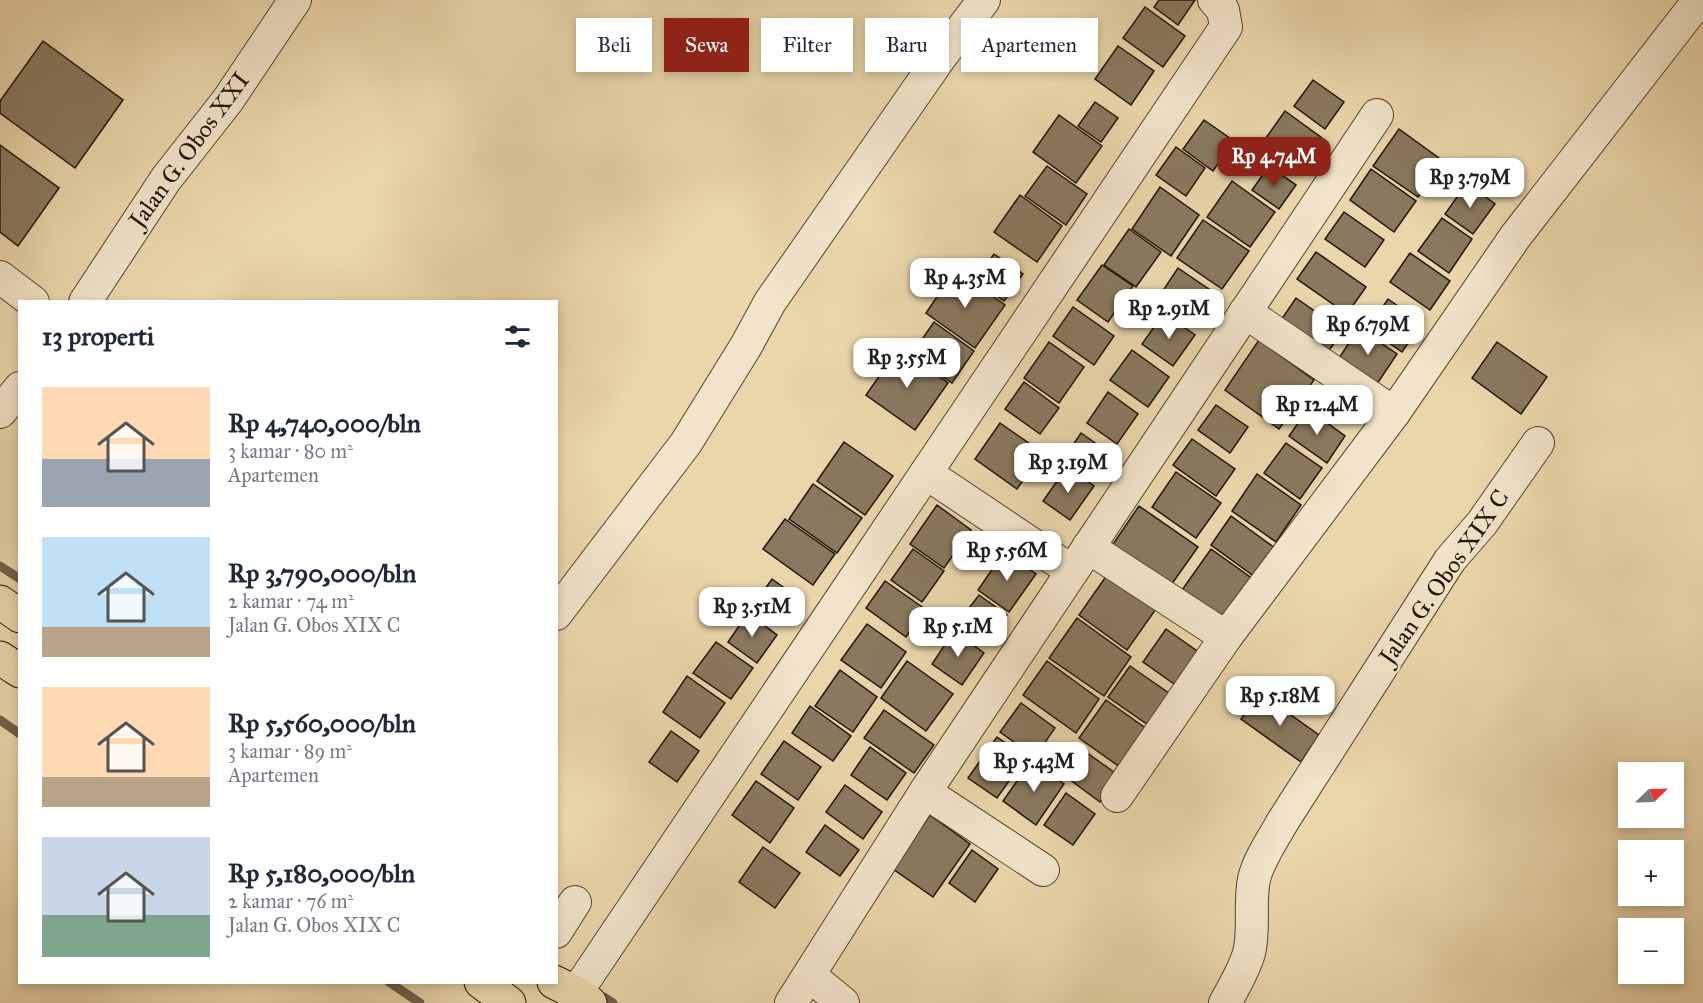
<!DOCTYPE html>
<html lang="id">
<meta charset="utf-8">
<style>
:root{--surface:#fff;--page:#f2f2f3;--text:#1f2937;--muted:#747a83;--accent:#8f2418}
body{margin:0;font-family:"IM FELL Great Primer",serif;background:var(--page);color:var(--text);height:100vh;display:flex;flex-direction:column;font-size:22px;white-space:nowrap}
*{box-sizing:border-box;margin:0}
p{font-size:20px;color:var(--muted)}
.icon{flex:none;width:33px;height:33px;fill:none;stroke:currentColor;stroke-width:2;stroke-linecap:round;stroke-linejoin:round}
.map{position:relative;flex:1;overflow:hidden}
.sheet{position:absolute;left:18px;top:300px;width:540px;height:684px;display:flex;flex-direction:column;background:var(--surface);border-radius:0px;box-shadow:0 3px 9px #0003}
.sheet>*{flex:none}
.top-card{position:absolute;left:576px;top:18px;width:570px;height:54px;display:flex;gap:12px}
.needle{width:39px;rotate:67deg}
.buttons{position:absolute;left:1618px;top:762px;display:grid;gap:12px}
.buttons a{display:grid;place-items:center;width:66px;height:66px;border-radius:0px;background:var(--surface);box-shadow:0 3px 9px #0003;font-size:30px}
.price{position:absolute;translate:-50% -51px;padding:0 14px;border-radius:12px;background:#fff;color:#222;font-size:20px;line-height:39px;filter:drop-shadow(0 2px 3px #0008)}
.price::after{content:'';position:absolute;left:50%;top:36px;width:18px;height:14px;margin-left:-9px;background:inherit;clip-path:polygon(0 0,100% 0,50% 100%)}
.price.selected{background:var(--accent);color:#fff}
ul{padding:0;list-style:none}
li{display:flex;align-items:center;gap:18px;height:150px;padding:0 24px}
li span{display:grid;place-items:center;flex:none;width:168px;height:120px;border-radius:0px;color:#555}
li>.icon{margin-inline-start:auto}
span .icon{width:72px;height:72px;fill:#fffc;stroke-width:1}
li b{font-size:26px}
h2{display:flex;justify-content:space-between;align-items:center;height:72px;padding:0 24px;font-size:26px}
.tag{padding:0 21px;border-radius:0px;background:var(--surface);box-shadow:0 3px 9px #0003;font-size:21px;line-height:54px}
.tag.selected{background:var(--accent);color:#fff}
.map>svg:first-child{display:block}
</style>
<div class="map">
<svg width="1703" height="1003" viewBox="0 0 1703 1003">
<rect width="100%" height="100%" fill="#ead6ab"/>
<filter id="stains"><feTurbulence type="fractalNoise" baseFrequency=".00333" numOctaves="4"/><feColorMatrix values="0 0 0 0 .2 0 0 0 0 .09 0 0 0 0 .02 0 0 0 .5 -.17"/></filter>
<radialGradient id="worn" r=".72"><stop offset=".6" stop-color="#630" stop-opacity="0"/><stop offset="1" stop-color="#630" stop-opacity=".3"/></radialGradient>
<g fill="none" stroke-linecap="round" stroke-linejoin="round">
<g stroke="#6f614b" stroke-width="9">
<polyline points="0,566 20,579"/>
<polyline points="0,720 20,734"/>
<polyline points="389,982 420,1003"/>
<polyline points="604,997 613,1003"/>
</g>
</g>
<g fill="#89795e" stroke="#1f150b" stroke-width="1.5">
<polygon points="1159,0 1195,0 1178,25 1154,7"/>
<polygon points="1145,7 1185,36 1163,67 1123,38"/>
<polygon points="43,41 123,100 75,168 0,113 0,101"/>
<polygon points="1118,46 1154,71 1131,105 1095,79"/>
<polygon points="1313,80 1344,102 1325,129 1294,106"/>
<polygon points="1095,102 1118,118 1101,142 1078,126"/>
<polygon points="1285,111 1322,138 1299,171 1261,145"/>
<polygon points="1059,115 1102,146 1076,183 1033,152"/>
<polygon points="1204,120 1234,141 1213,171 1183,149"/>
<polygon points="1399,129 1443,161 1418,197 1373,166"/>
<polygon points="0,145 59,188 18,246 0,232"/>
<polygon points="1176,147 1205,168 1186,196 1156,175"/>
<polygon points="1047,166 1087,194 1066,225 1025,196"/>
<polygon points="1269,166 1296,185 1279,209 1252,190"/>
<polygon points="1371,169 1416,201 1394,232 1350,200"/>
<polygon points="1232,181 1275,212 1250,247 1207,217"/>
<polygon points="1467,183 1495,204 1473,234 1445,214"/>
<polygon points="1160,187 1199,215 1171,256 1132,229"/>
<polygon points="1020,195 1062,226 1037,262 994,232"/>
<polygon points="1344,212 1384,240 1365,267 1325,239"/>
<polygon points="1442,218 1472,239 1449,273 1418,251"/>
<polygon points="1203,220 1249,251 1222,289 1177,258"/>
<polygon points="1129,229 1161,252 1136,287 1104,265"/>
<polygon points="1316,252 1366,287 1347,314 1297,279"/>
<polygon points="1410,253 1450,281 1430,310 1390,282"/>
<polygon points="994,254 1023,274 1004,301 975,281"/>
<polygon points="1102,265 1133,286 1108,322 1077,300"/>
<polygon points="1178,268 1219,296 1201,321 1162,292"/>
<polygon points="955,270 1005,305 975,348 926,313"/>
<polygon points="1296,298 1343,331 1325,356 1279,323"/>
<polygon points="1388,299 1422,323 1402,352 1368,328"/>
<polygon points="1073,307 1114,336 1094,365 1053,336"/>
<polygon points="1164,313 1195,335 1173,366 1142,344"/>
<polygon points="934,322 974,351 952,383 911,355"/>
<polygon points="1359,328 1397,354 1377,384 1339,358"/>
<polygon points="1259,340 1314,380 1279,429 1225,390"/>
<polygon points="1049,342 1084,367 1059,403 1024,378"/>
<polygon points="1497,342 1547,377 1521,414 1472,378"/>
<polygon points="899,348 948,383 915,430 866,395"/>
<polygon points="1132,350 1169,377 1148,407 1110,380"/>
<polygon points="1024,382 1059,408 1040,434 1005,409"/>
<polygon points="1108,392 1138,414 1117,444 1087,423"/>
<polygon points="1216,405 1248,427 1230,453 1198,430"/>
<polygon points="1308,409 1345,436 1327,463 1289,436"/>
<polygon points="1000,423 1043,453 1017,489 975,459"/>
<polygon points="1081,433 1114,456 1097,481 1064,458"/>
<polygon points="1192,439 1235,469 1216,496 1173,465"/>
<polygon points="844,442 893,476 865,515 817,481"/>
<polygon points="1286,443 1322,468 1300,499 1264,473"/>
<polygon points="1067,467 1094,486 1070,520 1043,501"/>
<polygon points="1176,472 1221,503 1196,538 1152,507"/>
<polygon points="1257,474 1301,505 1276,542 1232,511"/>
<polygon points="813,484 862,518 837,553 789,519"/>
<polygon points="937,505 971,530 944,568 910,544"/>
<polygon points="1139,506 1198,547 1169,588 1111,547"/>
<polygon points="1231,516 1275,548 1255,577 1211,545"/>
<polygon points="785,519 835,554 813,585 763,549"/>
<polygon points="913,549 944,571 922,602 891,580"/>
<polygon points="1211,549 1253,579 1224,620 1182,590"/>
<polygon points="1004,552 1036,574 1009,612 978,590"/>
<polygon points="1107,575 1156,609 1127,650 1079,615"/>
<polygon points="772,579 797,597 780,621 755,603"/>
<polygon points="885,581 925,609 906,637 866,608"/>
<polygon points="979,595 1007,615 989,641 960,620"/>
<polygon points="748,613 777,635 757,663 728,642"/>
<polygon points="1077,618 1131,657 1104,696 1049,658"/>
<polygon points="867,624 906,652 881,688 841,660"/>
<polygon points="1166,629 1200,653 1177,686 1143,662"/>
<polygon points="954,631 984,653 962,685 932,664"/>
<polygon points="716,642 753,668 731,699 693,673"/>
<polygon points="907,661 953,694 926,731 881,698"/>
<polygon points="1047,661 1099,699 1076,733 1023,695"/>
<polygon points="1130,666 1173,696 1151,727 1108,697"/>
<polygon points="840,670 877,697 853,732 815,706"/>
<polygon points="687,676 725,703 700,738 663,712"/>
<polygon points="1260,693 1319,735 1301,762 1241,719"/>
<polygon points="1106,700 1151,732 1124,770 1079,738"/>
<polygon points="1021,703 1055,728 1035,757 1000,732"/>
<polygon points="810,706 851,736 833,761 792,733"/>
<polygon points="884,710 934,745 914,773 864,738"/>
<polygon points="671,731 699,751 677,782 649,762"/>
<polygon points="997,737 1026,757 997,798 968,778"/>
<polygon points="784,741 821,767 798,800 761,774"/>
<polygon points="870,747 906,773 887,800 851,775"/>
<polygon points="1083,750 1118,775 1100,802 1065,776"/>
<polygon points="1031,761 1064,784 1036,825 1003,801"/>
<polygon points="756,781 794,808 770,843 732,815"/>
<polygon points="845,785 882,812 863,839 826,812"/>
<polygon points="1066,793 1095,814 1073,845 1044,825"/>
<polygon points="930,815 970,844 933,897 893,869"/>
<polygon points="825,825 859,850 840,876 806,852"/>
<polygon points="763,847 800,873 775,908 739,882"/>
<polygon points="972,850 998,869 975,902 949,883"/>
</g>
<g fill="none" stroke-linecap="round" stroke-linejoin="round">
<g stroke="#524533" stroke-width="34">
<g id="street">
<polyline points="0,277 33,302"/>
<polyline points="85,302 166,179 228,100 295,0"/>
<polyline points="1245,312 1394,413"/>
<polyline points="0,412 20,388"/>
<polyline points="926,473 1072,571"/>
<polyline points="1088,547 1226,637"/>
<polyline points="556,614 686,443 746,346 770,302 939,59 984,0"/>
<polyline points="925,792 1043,870"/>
<polyline points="1117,796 1226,637 1394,413 1515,237 1699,0"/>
<polyline points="556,932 575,902"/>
<polyline points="810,976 843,1003"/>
<polyline points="576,993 1226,27 1223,10 1214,0"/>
<polyline points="791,1003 925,792 1377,115"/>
<path d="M1225 1003C1234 987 1244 970 1249 953 1255 930 1249 903 1254 879 1259 859 1273 839 1283 821L1450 560 1482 523 1538 443"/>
</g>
</g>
<g stroke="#1f150b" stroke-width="35">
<g id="primary">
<polyline points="0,602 20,616"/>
<polyline points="0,658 20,671"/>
<polyline points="481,982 509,1003"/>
<polyline points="554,982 576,993 590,1003"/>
</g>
</g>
<use href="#street" stroke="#f1e4c8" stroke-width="32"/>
<use href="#primary" stroke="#ead6ab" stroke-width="33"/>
</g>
<g text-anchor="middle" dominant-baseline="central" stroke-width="5" stroke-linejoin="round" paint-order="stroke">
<g font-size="24" fill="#1f150b" stroke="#f1e4c8">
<text transform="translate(189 150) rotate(-54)">Jalan G. Obos XXI</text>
<text transform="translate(1444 577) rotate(-55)">Jalan G. Obos XIX C</text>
</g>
</g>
<rect width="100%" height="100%" filter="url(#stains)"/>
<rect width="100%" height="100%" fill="url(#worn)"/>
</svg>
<div class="buttons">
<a><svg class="needle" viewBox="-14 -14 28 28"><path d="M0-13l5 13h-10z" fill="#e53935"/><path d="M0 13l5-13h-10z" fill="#747a83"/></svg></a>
<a>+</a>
<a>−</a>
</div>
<b class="price selected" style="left:1274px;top:188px">Rp 4.74M</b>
<b class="price" style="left:1470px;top:209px">Rp 3.79M</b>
<b class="price" style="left:965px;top:309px">Rp 4.35M</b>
<b class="price" style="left:1169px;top:340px">Rp 2.91M</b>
<b class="price" style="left:1368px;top:356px">Rp 6.79M</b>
<b class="price" style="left:907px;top:389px">Rp 3.55M</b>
<b class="price" style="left:1317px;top:436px">Rp 12.4M</b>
<b class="price" style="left:1068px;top:494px">Rp 3.19M</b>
<b class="price" style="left:1007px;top:582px">Rp 5.56M</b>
<b class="price" style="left:752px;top:638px">Rp 3.51M</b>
<b class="price" style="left:958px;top:658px">Rp 5.1M</b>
<b class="price" style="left:1280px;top:727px">Rp 5.18M</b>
<b class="price" style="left:1034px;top:793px">Rp 5.43M</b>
<div class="top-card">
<a class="tag">Beli</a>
<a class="tag selected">Sewa</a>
<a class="tag">Filter</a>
<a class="tag">Baru</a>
<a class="tag">Apartemen</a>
</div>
<section class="sheet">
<h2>13 properti<svg class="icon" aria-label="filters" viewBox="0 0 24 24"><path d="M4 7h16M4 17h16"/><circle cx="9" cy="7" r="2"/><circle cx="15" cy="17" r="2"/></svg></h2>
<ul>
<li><span style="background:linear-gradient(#ffd9b3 60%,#9aa5b1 0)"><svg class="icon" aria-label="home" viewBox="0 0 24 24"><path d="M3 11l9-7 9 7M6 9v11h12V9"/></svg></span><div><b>Rp 4,740,000/bln</b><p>3 kamar · 80 m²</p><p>Apartemen</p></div></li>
<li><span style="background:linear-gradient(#bfe0f5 75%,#b9a48a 0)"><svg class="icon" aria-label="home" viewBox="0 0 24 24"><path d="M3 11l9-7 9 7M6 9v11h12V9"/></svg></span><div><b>Rp 3,790,000/bln</b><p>2 kamar · 74 m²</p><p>Jalan G. Obos XIX C</p></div></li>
<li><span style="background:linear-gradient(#ffd9b3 75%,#b9a48a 0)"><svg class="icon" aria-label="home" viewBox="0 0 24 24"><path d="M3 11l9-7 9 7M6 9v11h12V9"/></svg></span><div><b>Rp 5,560,000/bln</b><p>3 kamar · 89 m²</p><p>Apartemen</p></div></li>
<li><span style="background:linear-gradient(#c9d6e8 65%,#7fa58c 0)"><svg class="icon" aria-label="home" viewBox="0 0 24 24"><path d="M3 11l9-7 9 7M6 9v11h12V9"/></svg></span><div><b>Rp 5,180,000/bln</b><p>2 kamar · 76 m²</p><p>Jalan G. Obos XIX C</p></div></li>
</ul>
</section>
</div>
